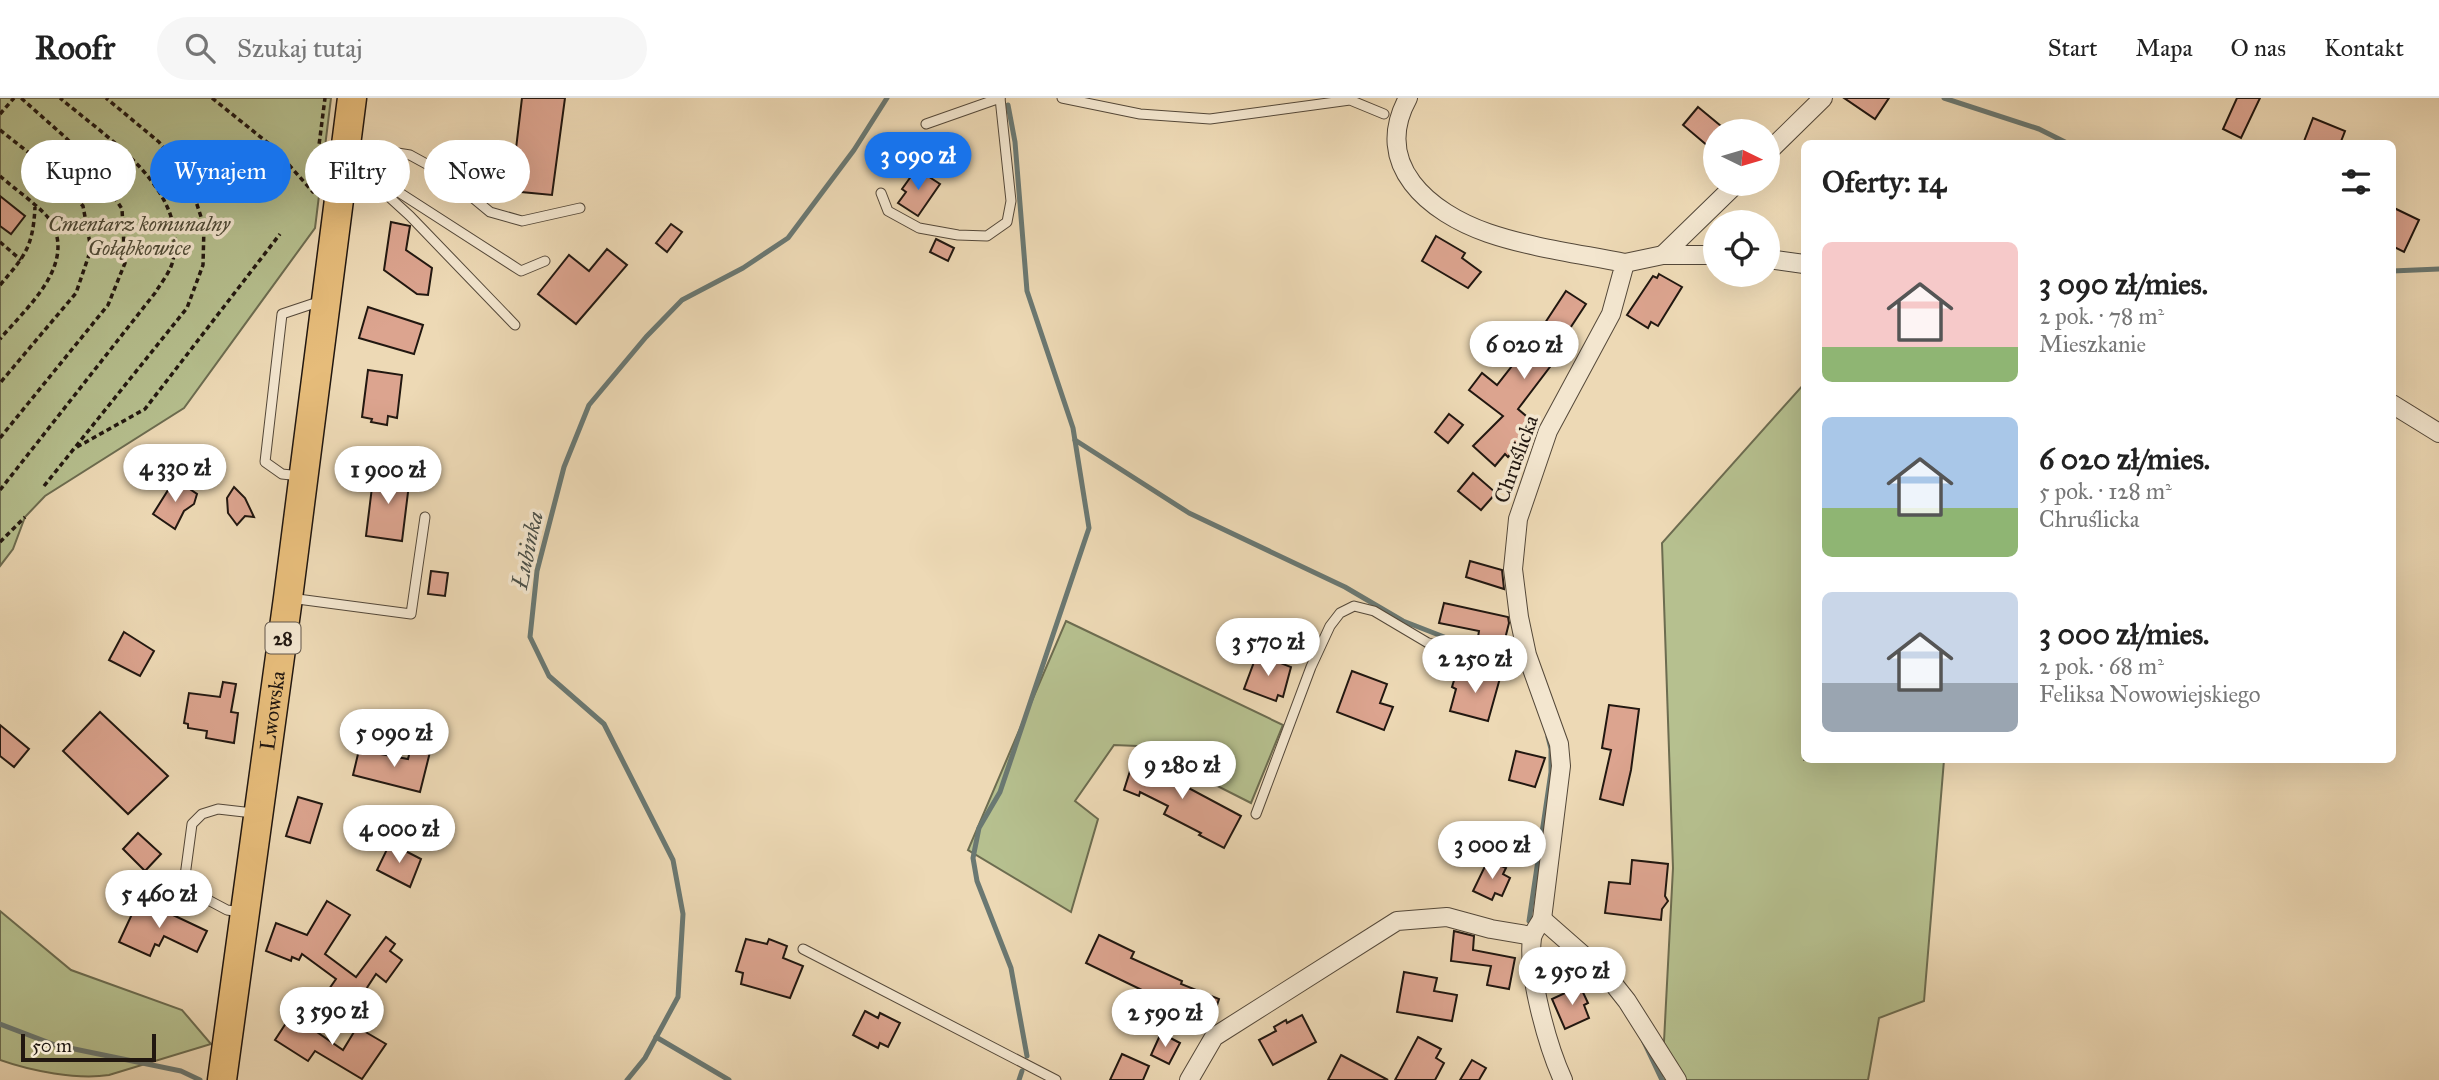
<!DOCTYPE html>
<html lang="pl">
<meta charset="utf-8">
<style>
:root{--surface:#fff;--page:#f6f6f6;--text:#222;--muted:#767676;--line:#e0e0e0;--accent:#1a73e8}
body{margin:0;font-family:"IM FELL Great Primer",serif;background:var(--page);color:var(--text);height:100vh;display:flex;flex-direction:column;font-size:26px;white-space:nowrap}
*{box-sizing:border-box;margin:0}
p{font-size:23px;color:var(--muted)}
.icon{flex:none;width:38px;height:38px;fill:none;stroke:currentColor;stroke-width:2;stroke-linecap:round;stroke-linejoin:round}
.map{position:relative;flex:1;overflow:hidden}
.sheet{position:absolute;left:1801px;top:42px;width:595px;height:623px;display:flex;flex-direction:column;background:var(--surface);border-radius:10px;box-shadow:0 7px 28px #0002}
.sheet>*{flex:none}
.guide{position:absolute;left:21px;top:42px;width:665px;height:63px;display:flex;gap:14px}
.needle{width:46px;rotate:95deg}
.fabs{position:absolute;left:1703px;top:21px;display:grid;gap:14px}
.fabs a{display:grid;place-items:center;width:77px;height:77px;border-radius:50%;background:var(--surface);box-shadow:0 7px 28px #0002;font-size:35px}
.scale{position:absolute;left:21px;bottom:18px;width:135px;box-sizing:border-box;padding-left:7px;border:4px solid #211710;border-top:0;font-size:19px;line-height:24px;white-space:nowrap;color:#211710;-webkit-text-stroke:5px #f3e6cf;paint-order:stroke}
.price{position:absolute;translate:-50% -60px;padding:0 16px;border-radius:24px;background:#fff;color:#222;font-size:23px;line-height:46px;filter:drop-shadow(0 2px 4px #0008)}
.price::after{content:'';position:absolute;left:50%;top:42px;width:21px;height:16px;margin-left:-10px;background:inherit;clip-path:polygon(0 0,100% 0,50% 100%)}
.price.selected{background:var(--accent);color:#fff}
ul{padding:0;list-style:none}
li{display:flex;align-items:center;gap:21px;height:175px;padding:0 21px}
li span{display:grid;place-items:center;flex:none;width:196px;height:140px;border-radius:10px;color:#555}
li>.icon{margin-inline-start:auto}
span .icon{width:84px;height:84px;fill:#fffc;stroke-width:1}
li b{font-size:30px}
h2{display:flex;justify-content:space-between;align-items:center;height:84px;padding:0 21px;font-size:30px}
.pill{padding:0 24px;border-radius:32px;background:var(--surface);box-shadow:0 7px 28px #0002;font-size:24px;line-height:63px}
.pill.selected{background:var(--accent);color:#fff}
header{display:flex;align-items:center;gap:42px;box-sizing:border-box;height:98px;padding:0 35px;background:var(--surface);border-bottom:2px solid var(--line)}
header strong{font-size:33px}
nav{display:flex;gap:38px;margin-inline-start:auto;font-size:24px}
.search{width:490px;height:63px;background:var(--page);display:flex;align-items:center;gap:18px;box-sizing:border-box;padding:0 24px;border-radius:38px;color:var(--muted);font-size:26px}
.map>svg:first-child{display:block}
</style>
<header>
<strong>Roofr</strong>
<div class="search"><svg class="icon" aria-label="search" viewBox="0 0 24 24"><circle cx="10" cy="10" r="6"/><path d="M15 15l6 6"/></svg>Szukaj tutaj</div>
<nav><a>Start</a><a>Mapa</a><a>O nas</a><a>Kontakt</a></nav>
</header>
<div class="map">
<svg width="2439" height="982" viewBox="0 0 2439 982">
<rect width="100%" height="100%" fill="#edd9b5"/>
<filter id="stains"><feTurbulence type="fractalNoise" baseFrequency=".00286" numOctaves="4"/><feColorMatrix values="0 0 0 0 .2 0 0 0 0 .09 0 0 0 0 .02 0 0 0 .5 -.17"/></filter>
<radialGradient id="worn" r=".72"><stop offset=".6" stop-color="#630" stop-opacity="0"/><stop offset="1" stop-color="#630" stop-opacity=".3"/></radialGradient>
<g fill="#b6c08f" stroke="#6c6c50" stroke-width="2">
<polygon points="0,0 331,0 315,130 184,310 45,398 25,419 13,451 0,468"/>
<polygon points="1804,286 1804,662 1944,662 1924,903 1879,920 1868,982 1662,982 1673,770 1662,445"/>
<polygon points="1066,523 1283,627 1251,705 1170,664 1161,649 1114,647 1075,703 1098,721 1071,814 968,752"/>
<path d="M0 813 71 872 182 912 211 946 109 977C77 982 31 973 0 962Z"/>
</g>
<g fill="none" stroke-linecap="round" stroke-linejoin="round">
<g stroke="#6a7872" stroke-width="5">
<polyline points="1944,0 2039,31 2069,46"/>
<polyline points="1008,7 1015,44 1027,193 1073,330 1089,430 1000,694 979,730 973,760 977,783 1011,870 1027,958"/>
<polyline points="2392,173 2439,171"/>
<polyline points="1075,342 1189,415 1345,489 1403,523 1475,551 1502,555"/>
<polyline points="1529,823 1551,674 1551,651 1548,639"/>
<polyline points="0,926 55,947 181,973 200,982"/>
<polyline points="656,939 729,982"/>
<polyline points="1644,944 1662,982"/>
<polyline points="627,982 645,960 678,899 683,816 673,762 604,626 549,578 530,539 537,473 564,369 589,307 646,239 682,202 743,170 788,140 854,52 887,0"/>
<polyline points="1019,982 1022,973"/>
</g>
</g>
<g fill="#dca48f" stroke="#211710" stroke-width="2">
<polygon points="522,0 565,0 552,97 511,93"/>
<polygon points="1844,0 1889,0 1875,21"/>
<polygon points="2237,0 2260,0 2241,40 2223,31"/>
<polygon points="1698,9 1727,33 1715,33 1715,54 1683,27"/>
<polygon points="2313,20 2345,33 2340,46 2303,46"/>
<polygon points="920,73 940,86 918,118 898,105 906,94 902,91 912,77"/>
<polygon points="0,98 25,118 11,136 0,128"/>
<polygon points="2392,109 2419,122 2404,154 2392,148"/>
<polygon points="391,124 410,128 406,152 432,170 428,197 417,196 384,172"/>
<polygon points="671,126 682,134 667,154 656,145"/>
<polygon points="1436,138 1465,155 1462,160 1481,174 1468,190 1422,163"/>
<polygon points="936,141 954,150 948,163 930,154"/>
<polygon points="607,151 627,167 576,226 538,196 569,157 589,173"/>
<polygon points="1659,176 1682,189 1658,228 1651,224 1648,230 1627,217 1653,178 1657,180"/>
<polygon points="1566,193 1586,206 1561,244 1567,248 1555,266 1553,265 1518,311 1532,323 1519,338 1523,341 1508,359 1505,356 1495,368 1473,348 1503,318 1469,292 1482,275 1497,287 1541,231"/>
<polygon points="368,209 423,227 414,256 359,240"/>
<polygon points="368,272 402,277 397,320 388,318 387,327 371,324 372,321 362,319"/>
<polygon points="1449,316 1463,327 1448,345 1435,334"/>
<polygon points="374,373 410,378 402,443 366,438"/>
<polygon points="1473,375 1496,395 1481,412 1458,393"/>
<polygon points="175,381 197,396 194,406 184,413 175,431 153,416"/>
<polygon points="234,389 245,400 254,419 245,418 237,427 228,415 227,400"/>
<polygon points="1470,463 1502,472 1504,491 1466,479"/>
<polygon points="431,473 448,475 445,498 428,496"/>
<polygon points="1444,505 1508,519 1509,525 1504,545 1478,539 1479,533 1439,525"/>
<polygon points="124,534 154,553 140,578 109,562"/>
<polygon points="1257,556 1291,569 1283,599 1278,597 1276,603 1244,591"/>
<polygon points="1352,573 1387,586 1380,605 1393,609 1384,632 1337,614"/>
<polygon points="1474,573 1500,580 1488,623 1450,613 1456,591 1452,589 1456,576 1471,580"/>
<polygon points="223,584 236,586 231,614 238,615 234,645 206,640 207,633 188,630 188,626 184,625 189,595 220,599"/>
<polygon points="1609,607 1639,611 1631,672 1623,707 1600,701 1611,652 1602,650"/>
<polygon points="100,614 168,678 128,716 63,653"/>
<polygon points="0,627 29,651 14,669 0,658"/>
<polygon points="411,649 430,654 420,694 353,677 359,652 408,661"/>
<polygon points="1137,651 1153,656 1151,670 1241,718 1224,750 1199,737 1201,735 1164,716 1168,708 1140,694 1139,698 1124,692"/>
<polygon points="1516,653 1545,660 1535,689 1509,682"/>
<polygon points="298,699 322,706 310,745 286,738"/>
<polygon points="138,735 161,756 145,773 123,751"/>
<polygon points="390,745 421,761 410,789 377,772"/>
<polygon points="1488,762 1506,770 1503,776 1510,780 1502,798 1495,795 1492,802 1473,793"/>
<polygon points="1632,762 1668,766 1665,798 1668,803 1662,811 1661,822 1605,815 1609,784 1630,786"/>
<polygon points="139,801 207,833 197,854 164,838 159,848 155,846 150,858 119,844"/>
<polygon points="327,803 350,817 325,856 356,879 386,839 395,846 390,853 402,862 386,884 376,876 353,911 327,894 336,881 302,856 299,862 292,859 291,863 266,853 276,825 307,837"/>
<polygon points="1454,833 1474,838 1473,852 1515,860 1509,891 1487,887 1491,868 1451,863"/>
<polygon points="1099,837 1134,854 1131,860 1182,883 1181,886 1219,901 1213,919 1181,907 1179,912 1170,908 1168,912 1142,897 1144,893 1086,865"/>
<polygon points="746,841 767,846 769,841 787,848 783,860 803,868 790,900 741,886 743,875 736,873"/>
<polygon points="1404,874 1437,880 1434,893 1457,897 1452,923 1397,914"/>
<polygon points="1580,888 1588,905 1584,907 1589,920 1565,931 1552,901"/>
<polygon points="865,913 878,920 880,915 900,925 888,949 880,945 878,950 853,937"/>
<polygon points="1302,917 1316,944 1273,967 1259,942 1276,933 1274,929 1286,922 1287,925"/>
<polygon points="290,919 297,923 298,921 343,952 357,929 386,946 362,981 315,953 308,963 275,942"/>
<polygon points="1161,935 1180,945 1169,966 1151,957"/>
<polygon points="1418,939 1441,951 1436,960 1444,965 1435,982 1395,982"/>
<polygon points="1122,956 1149,968 1143,982 1110,982"/>
<polygon points="1341,957 1388,982 1328,982"/>
<polygon points="1472,962 1486,970 1479,982 1460,982"/>
</g>
<g fill="none" stroke-linecap="round" stroke-linejoin="round">
<g stroke="#544839" stroke-width="11">
<g id="lane">
<polyline points="1062,0 1140,16 1210,21 1350,2 1384,16"/>
<polyline points="926,26 1000,0"/>
<polyline points="348,47 410,57 443,75 490,114 522,123 580,110"/>
<polyline points="373,50 375,72 400,95 521,173 545,163"/>
<polyline points="388,84 387,97 410,118 515,227"/>
<polyline points="881,95 888,113 919,130 958,137 987,138 1007,124 1011,103 1000,0"/>
<polyline points="300,378 282,376 265,364 282,216 312,206 321,208"/>
<polyline points="290,500 411,516 425,419"/>
<polyline points="1256,716 1311,569 1330,528 1340,515 1354,508 1374,513 1428,545 1508,564 1527,557"/>
<polyline points="241,814 227,812 195,795 185,778 192,726 202,716 218,711 253,715"/>
<polyline points="803,851 1056,982"/>
</g>
</g>
<g stroke="#544839" stroke-width="20">
<g id="street">
<path d="M1408 0C1371 67 1430 115 1488 135 1532 150 1580 156 1625 165L1611 216 1548 333 1518 421 1513 471 1519 519 1527 557 1559 646 1561 668 1542 821C1539 827 1533 834 1532 840 1527 876 1548 949 1563 982"/>
<polyline points="1768,54 1823,0"/>
<polyline points="1663,157 1736,86"/>
<polyline points="1768,161 1804,166"/>
<polyline points="1625,165 1663,157 1715,157"/>
<polyline points="2392,306 2439,335"/>
<polyline points="1542,821 1608,879 1627,903 1677,982"/>
<polyline points="1189,982 1214,939 1397,823 1447,819 1491,831 1532,838"/>
</g>
</g>
<g stroke="#211710" stroke-width="31">
<g id="primary">
<path id="s1" d="M222 982 288 500 352 0"/>
</g>
</g>
<g stroke="#211710" stroke-width="3.5" stroke-dasharray="5 3.5" stroke-linecap="butt">
<polyline points="212,0 273,49 313,94 325,0"/>
<polyline points="0,16 14,0"/>
<polyline points="0,32 56,76 83,108 91,151 76,195 0,285"/>
<path d="M0 78C12 89 45 112 52 125 75 169 26 210 0 241"/>
<polyline points="0,144 21,162"/>
<path d="M0 187C25 158 33 149 35 109"/>
<polyline points="0,340 108,207 125,165 122,111 98,73 65,39 21,0"/>
<polyline points="77,349 145,311 280,136"/>
<polyline points="44,388 187,210 203,167 204,128 189,82 159,44 106,0"/>
<path d="M0 392 155 195C161 185 171 173 173 162 189 91 107 40 60 0"/>
<polyline points="0,444 25,419"/>
</g>
<use href="#lane" stroke="#f3e6cf" stroke-width="9"/>
<use href="#street" stroke="#f3e6cf" stroke-width="18"/>
<use href="#primary" stroke="#e6bc7a" stroke-width="28"/>
</g>
<g text-anchor="middle" dominant-baseline="central" stroke-width="7" stroke-linejoin="round" paint-order="stroke">
<rect fill="#f3e6cf" stroke="#605549" stroke-width="2" x="265.5" y="524.5" width="35" height="31" rx="5"/>
<g font-size="19" font-weight="bold" fill="#211710">
<text x="283" y="540">28</text>
</g>
<g font-size="21" font-style="italic" fill="#4e4a36" stroke="#f3e6cf">
<text x="139" y="126">Cmentarz komunalny<tspan x="139" dy="24">Gołąbkowice</tspan></text>
</g>
<g font-size="21" fill="#211710" stroke="#f3e6cf">
<text transform="translate(1516 361) rotate(-70)">Chruślicka</text>
<text stroke="none"><textPath href="#s1" startOffset="373">Lwowska</textPath></text>
</g>
<g font-size="23" font-style="italic" fill="#4b5049" stroke="#f3e6cf">
<text transform="translate(527 452) rotate(-78)">Łubinka</text>
</g>
</g>
<rect width="100%" height="100%" filter="url(#stains)"/>
<rect width="100%" height="100%" fill="url(#worn)"/>
</svg>
<div class="fabs">
<a><svg class="needle" viewBox="-14 -14 28 28"><path d="M0-13l5 13h-10z" fill="#e53935"/><path d="M0 13l5-13h-10z" fill="#767676"/></svg></a>
<a><svg class="icon" aria-label="locate" viewBox="0 0 24 24"><circle cx="12" cy="12" r="6"/><path d="M12 2v4M12 18v4M2 12h4M18 12h4"/></svg></a>
</div>
<div class="scale">50 m</div>
<b class="price selected" style="left:918px;top:94px">3 090 zł</b>
<b class="price" style="left:1524px;top:283px">6 020 zł</b>
<b class="price" style="left:175px;top:406px">4 330 zł</b>
<b class="price" style="left:388px;top:408px">1 900 zł</b>
<b class="price" style="left:1268px;top:580px">3 570 zł</b>
<b class="price" style="left:1475px;top:597px">2 250 zł</b>
<b class="price" style="left:394px;top:671px">5 090 zł</b>
<b class="price" style="left:1182px;top:703px">9 280 zł</b>
<b class="price" style="left:399px;top:767px">4 000 zł</b>
<b class="price" style="left:1492px;top:783px">3 000 zł</b>
<b class="price" style="left:159px;top:832px">5 460 zł</b>
<b class="price" style="left:1572px;top:909px">2 950 zł</b>
<b class="price" style="left:332px;top:949px">3 590 zł</b>
<b class="price" style="left:1165px;top:951px">2 590 zł</b>
<div class="guide">
<a class="pill">Kupno</a>
<a class="pill selected">Wynajem</a>
<a class="pill">Filtry</a>
<a class="pill">Nowe</a>
</div>
<section class="sheet">
<h2>Oferty: 14<svg class="icon" aria-label="filters" viewBox="0 0 24 24"><path d="M4 7h16M4 17h16"/><circle cx="9" cy="7" r="2"/><circle cx="15" cy="17" r="2"/></svg></h2>
<ul>
<li><span style="background:linear-gradient(#f6c9c9 75%,#8fb573 0)"><svg class="icon" aria-label="home" viewBox="0 0 24 24"><path d="M3 11l9-7 9 7M6 9v11h12V9"/></svg></span><div><b>3 090 zł/mies.</b><p>2 pok. · 78 m²</p><p>Mieszkanie</p></div></li>
<li><span style="background:linear-gradient(#a9c7e8 65%,#8fb573 0)"><svg class="icon" aria-label="home" viewBox="0 0 24 24"><path d="M3 11l9-7 9 7M6 9v11h12V9"/></svg></span><div><b>6 020 zł/mies.</b><p>5 pok. · 128 m²</p><p>Chruślicka</p></div></li>
<li><span style="background:linear-gradient(#c9d6e8 65%,#9aa5b1 0)"><svg class="icon" aria-label="home" viewBox="0 0 24 24"><path d="M3 11l9-7 9 7M6 9v11h12V9"/></svg></span><div><b>3 000 zł/mies.</b><p>2 pok. · 68 m²</p><p>Feliksa Nowowiejskiego</p></div></li>
</ul>
</section>
</div>
